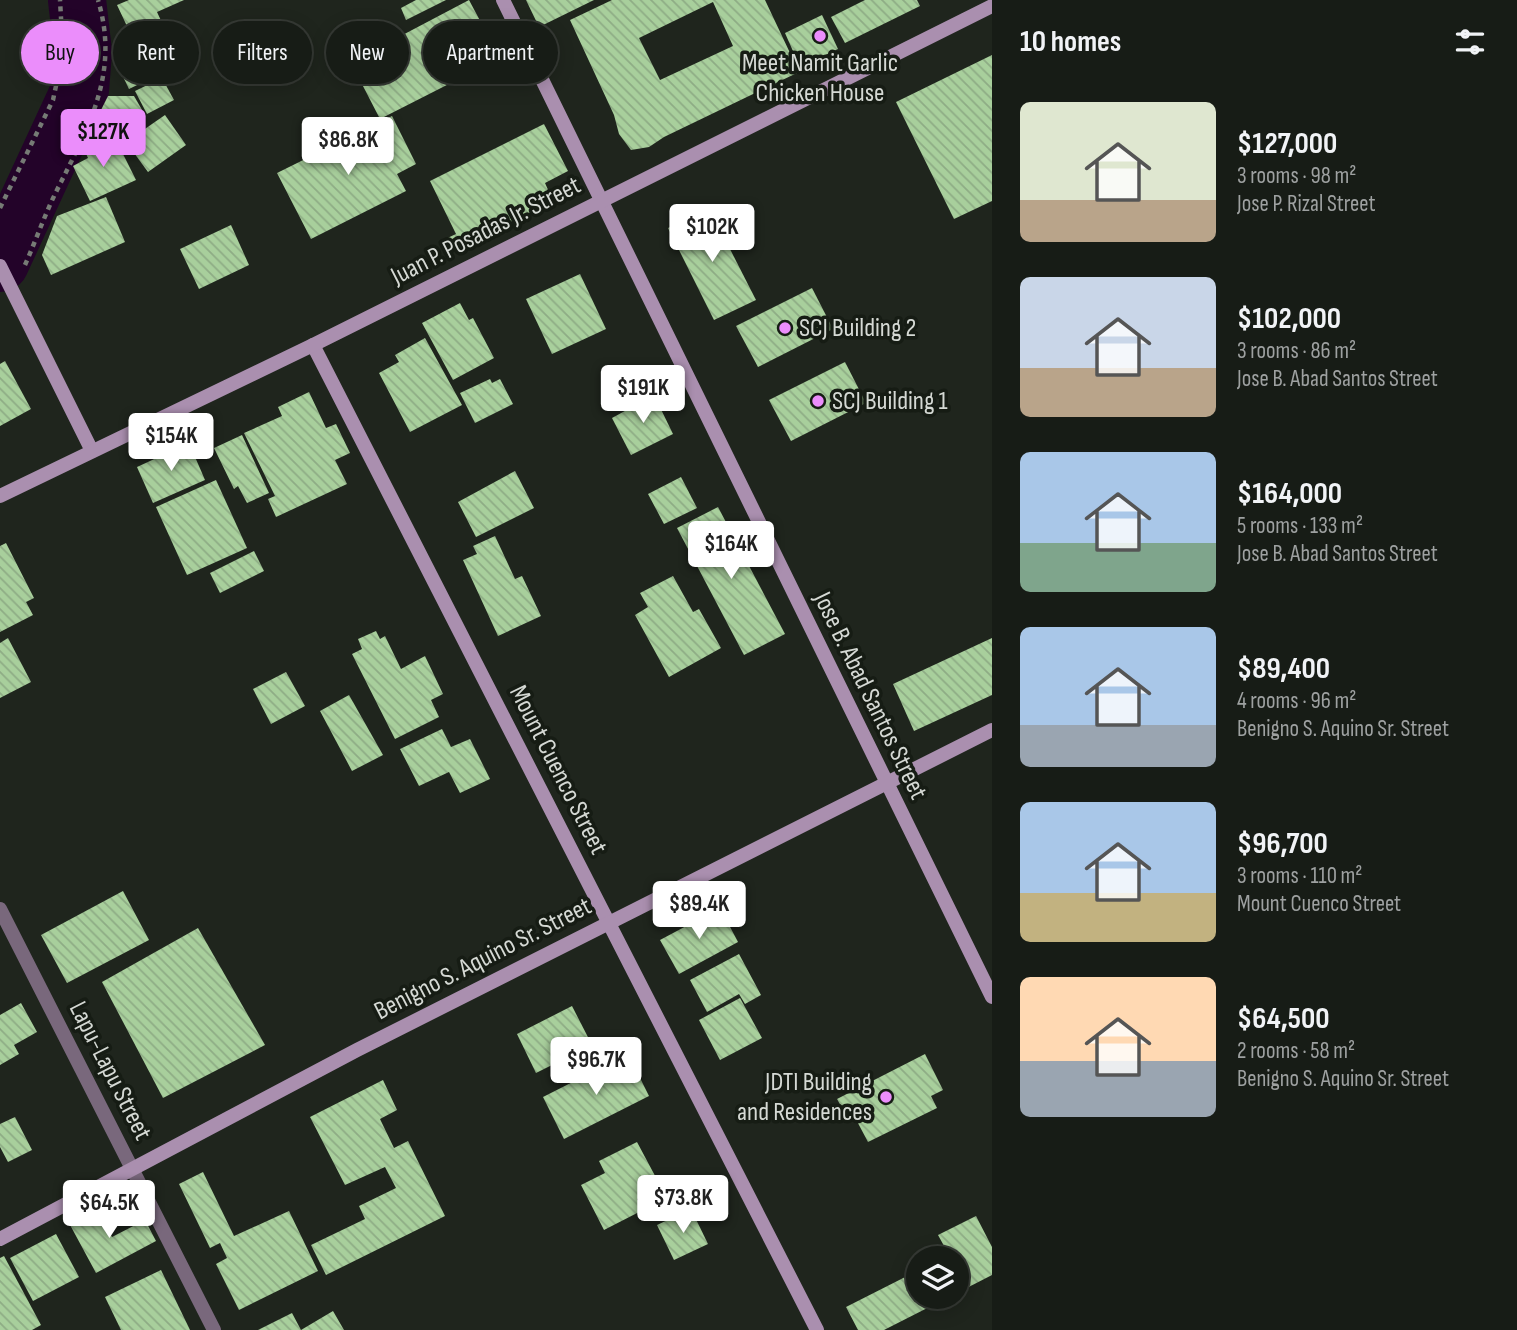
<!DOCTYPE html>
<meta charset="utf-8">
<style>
:root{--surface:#171c16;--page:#242923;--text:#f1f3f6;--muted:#9ea1a1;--line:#363a35;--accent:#eb8dfb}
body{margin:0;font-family:"Sofia Sans Condensed",sans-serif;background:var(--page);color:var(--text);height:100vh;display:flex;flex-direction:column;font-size:26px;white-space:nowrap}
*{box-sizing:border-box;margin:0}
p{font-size:23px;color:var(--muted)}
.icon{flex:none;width:38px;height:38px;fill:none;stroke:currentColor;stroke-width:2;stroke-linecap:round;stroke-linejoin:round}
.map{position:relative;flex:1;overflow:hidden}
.details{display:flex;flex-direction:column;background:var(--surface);width:525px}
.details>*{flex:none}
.hud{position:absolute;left:21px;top:21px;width:665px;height:63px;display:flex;gap:14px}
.buttons{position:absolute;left:906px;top:1246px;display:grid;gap:14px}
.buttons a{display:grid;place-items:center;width:63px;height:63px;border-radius:50%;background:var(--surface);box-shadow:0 4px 18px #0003,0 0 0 2px var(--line);font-size:35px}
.price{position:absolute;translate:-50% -60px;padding:0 16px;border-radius:7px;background:#fff;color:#222;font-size:23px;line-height:46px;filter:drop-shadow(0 2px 4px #0008)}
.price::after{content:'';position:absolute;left:50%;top:42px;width:21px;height:16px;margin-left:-10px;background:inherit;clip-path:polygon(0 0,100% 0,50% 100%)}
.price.current{background:var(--accent);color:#111}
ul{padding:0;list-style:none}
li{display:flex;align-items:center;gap:21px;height:175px;padding:0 28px}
li span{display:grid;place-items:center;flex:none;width:196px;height:140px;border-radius:10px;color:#555}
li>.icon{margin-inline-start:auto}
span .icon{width:84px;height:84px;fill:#fffc;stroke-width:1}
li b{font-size:30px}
h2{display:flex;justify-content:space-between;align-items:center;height:84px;padding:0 28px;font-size:30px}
.tag{padding:0 24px;border-radius:32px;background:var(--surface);box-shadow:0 4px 18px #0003,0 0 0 2px var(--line);font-size:24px;line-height:63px}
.tag.current{background:var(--accent);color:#111}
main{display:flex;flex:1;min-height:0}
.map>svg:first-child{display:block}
</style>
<main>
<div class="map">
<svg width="992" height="1330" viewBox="0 0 992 1330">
<defs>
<pattern id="building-back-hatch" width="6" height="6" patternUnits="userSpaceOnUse" patternTransform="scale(1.75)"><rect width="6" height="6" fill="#a8cf9c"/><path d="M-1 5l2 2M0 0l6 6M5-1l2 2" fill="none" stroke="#8eac85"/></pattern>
</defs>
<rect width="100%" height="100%" fill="#1f251d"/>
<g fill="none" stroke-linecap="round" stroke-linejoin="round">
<polyline stroke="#230329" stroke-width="58" points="0,263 80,90 83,52 77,0"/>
</g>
<g fill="url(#building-back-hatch)" fill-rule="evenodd">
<polygon points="129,0 184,0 157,12 164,27 134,41 117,5"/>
<polygon points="416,0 446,0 406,20 401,8"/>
<polygon points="469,0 500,58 380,119 348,57 392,34 395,39"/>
<polygon points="526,0 594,0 539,27"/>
<path d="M612 0H765L799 72 664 137 649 147 631 150 619 134 614 115 570 20ZM713 2 733 46 660 80 639 38Z"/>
<polygon points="865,0 917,0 920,6 845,43 831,17"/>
<polygon points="822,15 838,49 800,67 785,33"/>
<polygon points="144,47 158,75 129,89 115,60"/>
<polygon points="992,55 992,201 954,219 896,102"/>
<polygon points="162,78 174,100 147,114 135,91"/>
<polygon points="108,96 134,96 145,115 107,138 91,130"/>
<polygon points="165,115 186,145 148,172 126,142"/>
<polygon points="392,116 416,164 397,174 406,191 311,239 277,173"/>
<polygon points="544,124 568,171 545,183 553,201 448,253 441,241 456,234 430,181"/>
<polygon points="102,138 120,148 136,180 90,201 73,166 88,158 83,147"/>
<polygon points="106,197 125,242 51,275 42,255 57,216"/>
<polygon points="709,208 756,300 714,320 668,228"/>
<polygon points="231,225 249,265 199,289 180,249"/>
<polygon points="580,274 606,329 552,354 526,299"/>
<polygon points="812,288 833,329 758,367 736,326"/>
<polygon points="460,303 469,320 473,318 494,358 453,380 422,323"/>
<polygon points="425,338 462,405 410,432 379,373 399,362 395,355"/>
<polygon points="5,361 31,409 0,426 0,364"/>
<polygon points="845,362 866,403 791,441 769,400"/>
<polygon points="490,379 492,383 500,379 513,404 475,423 460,393"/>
<polygon points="309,392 326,428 336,424 350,453 335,460 347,484 276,517 268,499 275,496 244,433 282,416 278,407"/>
<polygon points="654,395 673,434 631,455 612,418"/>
<polygon points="242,435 269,493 247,503 238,486 234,489 214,448"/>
<polygon points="189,443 205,480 153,503 137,467"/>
<polygon points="515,471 534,508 476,537 458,502"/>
<polygon points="681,477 697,508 664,524 648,494"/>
<polygon points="216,480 247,548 187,575 156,507"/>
<polygon points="718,507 785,634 744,655 677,528"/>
<polygon points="495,536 515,579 522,576 541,616 498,636 463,560 477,554 473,546"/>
<polygon points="6,543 34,598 26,602 33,615 0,632 0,546"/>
<polygon points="254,551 264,571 220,593 210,573"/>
<polygon points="673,576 693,612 699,609 721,648 669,677 635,615 648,607 640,593"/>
<polygon points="376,631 380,639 385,636 401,669 425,656 443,694 431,700 439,717 395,739 352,654 362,649 358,639"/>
<polygon points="8,638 31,682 0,698 0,643"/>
<polygon points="992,638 992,695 914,731 893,684"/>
<polygon points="286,672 305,706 271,724 253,689"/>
<polygon points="349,695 383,755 352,771 320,711"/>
<polygon points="442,729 451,747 470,739 490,779 460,793 449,772 419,786 400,749"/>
<polygon points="123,891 149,940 67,983 41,935"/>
<polygon points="720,908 738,942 679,974 660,940"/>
<polygon points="198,928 265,1045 163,1098 102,982"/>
<polygon points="739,954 761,995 745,1004 739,994 707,1012 690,980"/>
<polygon points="740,998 762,1038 720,1060 699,1020"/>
<polygon points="21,1003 37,1032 14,1045 19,1054 0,1065 0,1015"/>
<polygon points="572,1006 592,1045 536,1073 517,1034"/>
<polygon points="628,1054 649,1096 564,1139 543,1097"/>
<polygon points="925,1054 943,1090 931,1096 937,1108 868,1142 851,1110 845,1113 837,1099"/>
<polygon points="383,1080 397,1110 380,1119 394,1148 408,1141 445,1216 326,1275 311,1245 365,1219 359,1206 396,1188 385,1167 345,1185 310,1117"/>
<polygon points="15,1117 32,1150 8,1162 0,1147 0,1124"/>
<polygon points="637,1142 661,1187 637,1199 643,1210 604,1230 581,1185 605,1173 599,1161"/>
<polygon points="203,1172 234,1236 289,1211 318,1271 239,1310 216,1264 227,1258 220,1243 210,1248 179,1184"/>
<polygon points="97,1209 112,1237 145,1220 156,1241 96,1273 69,1223"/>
<polygon points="691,1209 708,1244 674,1260 657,1225"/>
<polygon points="976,1216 992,1247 992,1275 957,1293 957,1258 941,1258 949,1255 938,1235"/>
<polygon points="56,1234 79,1277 33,1301 10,1258"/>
<polygon points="4,1256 41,1325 32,1330 0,1330 0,1258"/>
<polygon points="161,1270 190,1330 121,1330 105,1297"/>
<polygon points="919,1270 919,1297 949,1297 884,1330 858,1330 846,1307"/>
<polygon points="333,1311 344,1330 258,1330 292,1313 301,1330"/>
</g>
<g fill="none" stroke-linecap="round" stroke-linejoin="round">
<g stroke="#767b75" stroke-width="4.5" stroke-dasharray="5 5" stroke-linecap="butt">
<polyline points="0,208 53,100 63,53 60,0"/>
<path d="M25 265C36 240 45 214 57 190 89 126 120 73 98 0"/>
</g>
<polyline stroke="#79687c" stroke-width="14" points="0,909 214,1330"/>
<g stroke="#aa8faf" stroke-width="14">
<polyline points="503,0 992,997"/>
<polyline points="0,266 92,451"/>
<polyline points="313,345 817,1330"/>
<polyline points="0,496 313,345 992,6"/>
<polyline points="0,1239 357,1050 992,730"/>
</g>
</g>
<g fill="#eb8dfb" stroke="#161c14" stroke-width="2.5">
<circle cx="820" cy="36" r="7"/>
<circle cx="785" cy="328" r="7"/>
<circle cx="818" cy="401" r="7"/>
<circle cx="886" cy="1097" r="7"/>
</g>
<g text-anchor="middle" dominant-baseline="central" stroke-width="7" stroke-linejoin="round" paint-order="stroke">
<g font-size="26" fill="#d5d9d4" stroke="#161c14" text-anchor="start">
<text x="820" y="63" text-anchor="middle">Meet Namit Garlic<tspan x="820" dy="30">Chicken House</tspan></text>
<text x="799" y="328">SCJ Building 2</text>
<text x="832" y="401">SCJ Building 1</text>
<text x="872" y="1082" text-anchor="end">JDTI Building<tspan x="872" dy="30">and Residences</tspan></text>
</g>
<g font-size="26" fill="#d5d9d4" stroke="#161c14">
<text transform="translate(486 231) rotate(-27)">Juan P. Posadas Jr. Street</text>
<text transform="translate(870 696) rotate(64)">Jose B. Abad Santos Street</text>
<text transform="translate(558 770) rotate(63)">Mount Cuenco Street</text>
<text transform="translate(483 959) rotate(-27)">Benigno S. Aquino Sr. Street</text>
<text transform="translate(110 1071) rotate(63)">Lapu-Lapu Street</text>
</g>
</g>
</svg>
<div class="buttons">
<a><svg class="icon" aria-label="layers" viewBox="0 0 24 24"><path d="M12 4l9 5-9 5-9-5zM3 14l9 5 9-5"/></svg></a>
</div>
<b class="price current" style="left:103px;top:169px">$127K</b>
<b class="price" style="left:348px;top:177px">$86.8K</b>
<b class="price" style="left:712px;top:264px">$102K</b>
<b class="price" style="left:643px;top:425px">$191K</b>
<b class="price" style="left:171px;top:473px">$154K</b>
<b class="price" style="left:731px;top:581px">$164K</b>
<b class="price" style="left:699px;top:941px">$89.4K</b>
<b class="price" style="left:596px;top:1097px">$96.7K</b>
<b class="price" style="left:683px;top:1235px">$73.8K</b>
<b class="price" style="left:109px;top:1240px">$64.5K</b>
<div class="hud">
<a class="tag current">Buy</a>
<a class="tag">Rent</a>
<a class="tag">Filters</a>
<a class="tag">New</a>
<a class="tag">Apartment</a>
</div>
</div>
<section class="details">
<h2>10 homes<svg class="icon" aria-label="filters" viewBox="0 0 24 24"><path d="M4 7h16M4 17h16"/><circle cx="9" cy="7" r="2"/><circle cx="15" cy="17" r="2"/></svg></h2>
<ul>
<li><span style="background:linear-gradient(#dfe7d0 70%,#b9a48a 0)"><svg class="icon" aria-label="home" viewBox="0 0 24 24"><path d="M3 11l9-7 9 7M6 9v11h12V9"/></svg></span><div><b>$127,000</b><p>3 rooms · 98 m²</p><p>Jose P. Rizal Street</p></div></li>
<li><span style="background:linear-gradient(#c9d6e8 65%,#b9a48a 0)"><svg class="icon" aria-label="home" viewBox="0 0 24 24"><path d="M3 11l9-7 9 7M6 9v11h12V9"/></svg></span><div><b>$102,000</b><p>3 rooms · 86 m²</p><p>Jose B. Abad Santos Street</p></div></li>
<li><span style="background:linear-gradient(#a9c7e8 65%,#7fa58c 0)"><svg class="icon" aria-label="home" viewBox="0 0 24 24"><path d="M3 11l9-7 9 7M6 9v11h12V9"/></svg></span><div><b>$164,000</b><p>5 rooms · 133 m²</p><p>Jose B. Abad Santos Street</p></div></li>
<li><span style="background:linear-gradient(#a9c7e8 70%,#9aa5b1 0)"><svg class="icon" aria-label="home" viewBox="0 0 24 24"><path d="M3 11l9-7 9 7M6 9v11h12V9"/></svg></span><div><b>$89,400</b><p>4 rooms · 96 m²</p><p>Benigno S. Aquino Sr. Street</p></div></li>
<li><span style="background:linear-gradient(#a9c7e8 65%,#c2b280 0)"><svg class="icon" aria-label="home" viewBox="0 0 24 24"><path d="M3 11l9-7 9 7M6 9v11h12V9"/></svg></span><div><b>$96,700</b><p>3 rooms · 110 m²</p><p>Mount Cuenco Street</p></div></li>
<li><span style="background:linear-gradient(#ffd9b3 60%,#9aa5b1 0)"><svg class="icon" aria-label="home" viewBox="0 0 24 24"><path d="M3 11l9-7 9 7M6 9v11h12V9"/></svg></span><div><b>$64,500</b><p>2 rooms · 58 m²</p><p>Benigno S. Aquino Sr. Street</p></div></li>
</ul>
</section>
</main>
